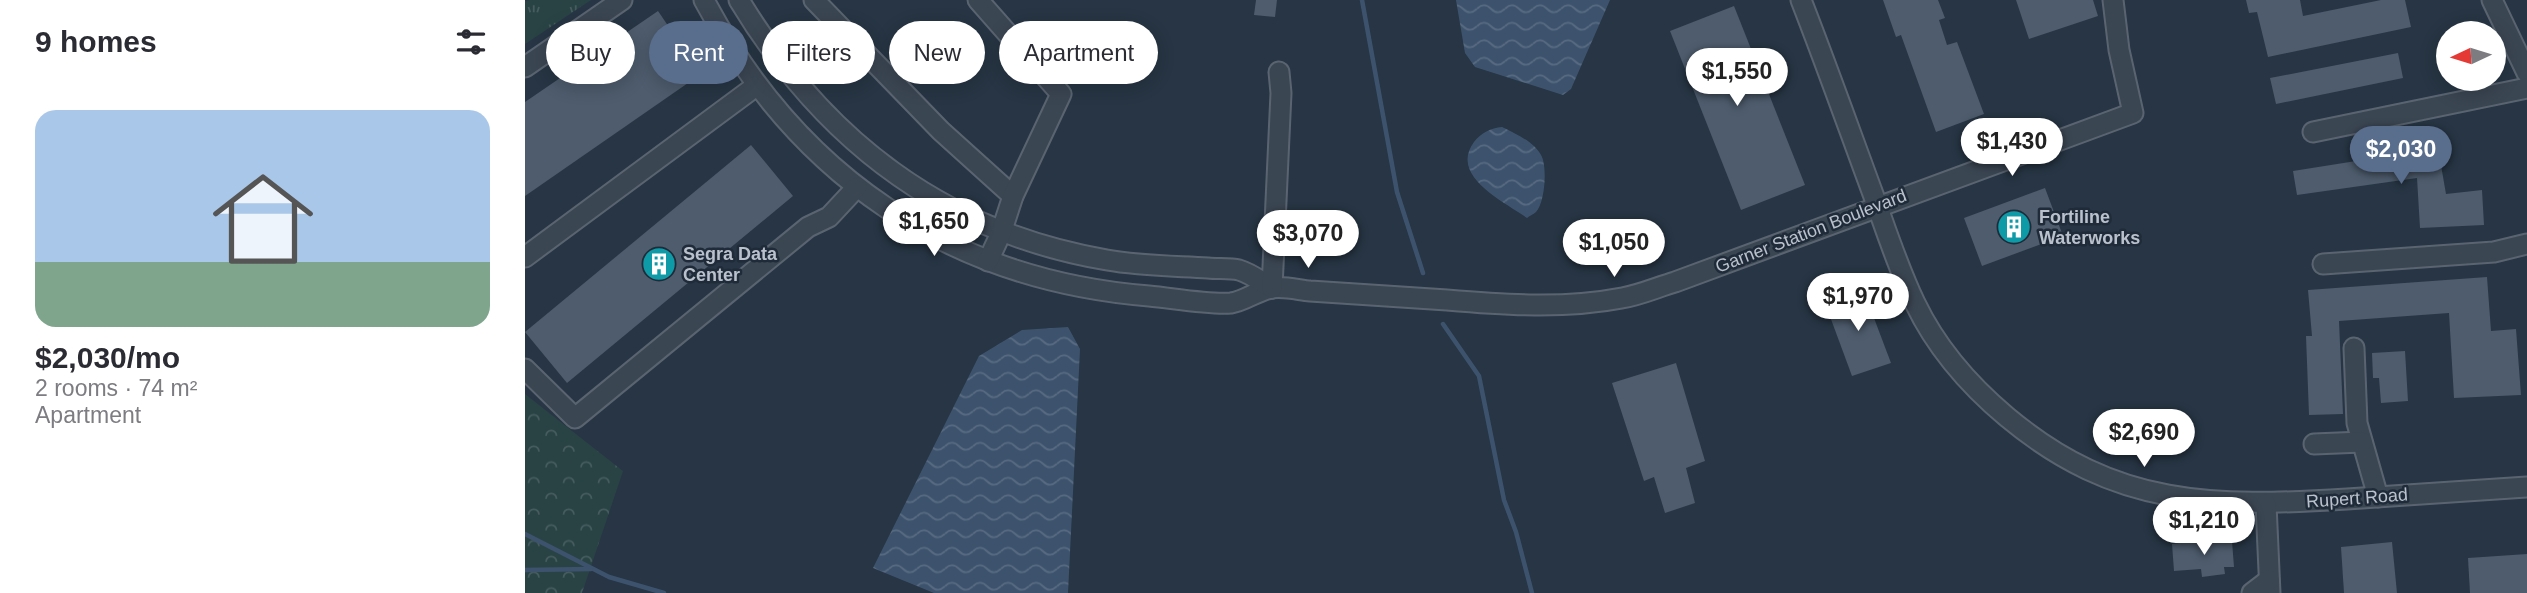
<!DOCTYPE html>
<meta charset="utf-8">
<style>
:root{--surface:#fff;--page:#f2f2f3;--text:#2b2b33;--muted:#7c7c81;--line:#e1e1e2;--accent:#596d8d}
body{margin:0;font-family:Arial,sans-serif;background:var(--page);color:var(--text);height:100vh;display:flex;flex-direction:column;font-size:26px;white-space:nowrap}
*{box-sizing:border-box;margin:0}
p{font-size:23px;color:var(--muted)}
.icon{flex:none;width:38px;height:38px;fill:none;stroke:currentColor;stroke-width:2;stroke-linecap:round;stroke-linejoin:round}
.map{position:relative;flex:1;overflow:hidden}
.side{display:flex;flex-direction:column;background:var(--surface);width:525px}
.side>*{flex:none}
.top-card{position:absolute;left:21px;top:21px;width:665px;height:63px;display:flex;gap:14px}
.needle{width:46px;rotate:266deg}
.controls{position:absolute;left:1911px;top:21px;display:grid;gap:14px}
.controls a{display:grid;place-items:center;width:70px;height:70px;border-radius:50%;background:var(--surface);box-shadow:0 4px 18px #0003;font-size:35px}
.price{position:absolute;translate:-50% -60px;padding:0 16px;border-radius:24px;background:#fff;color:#222;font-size:23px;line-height:46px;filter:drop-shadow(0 2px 4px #0008)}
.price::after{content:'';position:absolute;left:50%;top:42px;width:21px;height:16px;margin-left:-10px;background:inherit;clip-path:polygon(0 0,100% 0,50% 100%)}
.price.on{background:var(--accent);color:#fff}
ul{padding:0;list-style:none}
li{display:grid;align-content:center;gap:14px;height:371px;padding:0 35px}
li+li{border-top:2px solid var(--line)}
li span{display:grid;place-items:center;height:217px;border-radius:21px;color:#555}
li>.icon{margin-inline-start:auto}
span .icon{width:126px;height:126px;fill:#fffc;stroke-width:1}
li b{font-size:30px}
h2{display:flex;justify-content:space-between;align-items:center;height:84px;padding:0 35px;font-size:30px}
.chip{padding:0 24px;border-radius:32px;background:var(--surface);box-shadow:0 4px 18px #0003;font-size:24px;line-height:63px}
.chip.on{background:var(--accent);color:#fff}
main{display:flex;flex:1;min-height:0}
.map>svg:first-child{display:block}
</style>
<main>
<section class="side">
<h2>9 homes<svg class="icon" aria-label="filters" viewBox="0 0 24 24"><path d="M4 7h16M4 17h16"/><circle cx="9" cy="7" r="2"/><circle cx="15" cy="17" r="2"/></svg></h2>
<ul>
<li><span style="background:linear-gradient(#a9c7e8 70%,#7fa58c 0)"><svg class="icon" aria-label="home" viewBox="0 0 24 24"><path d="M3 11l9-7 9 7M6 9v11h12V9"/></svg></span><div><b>$2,030/mo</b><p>2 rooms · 74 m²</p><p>Apartment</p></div></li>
</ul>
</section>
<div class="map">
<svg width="2002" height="593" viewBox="0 0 2002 593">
<defs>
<pattern id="grass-tufts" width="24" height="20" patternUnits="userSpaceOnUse" patternTransform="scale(1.75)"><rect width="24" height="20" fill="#294345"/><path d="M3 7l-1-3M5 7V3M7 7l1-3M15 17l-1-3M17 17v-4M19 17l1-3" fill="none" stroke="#465c5f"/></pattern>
<pattern id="forest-crowns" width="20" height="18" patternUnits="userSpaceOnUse" patternTransform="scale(1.75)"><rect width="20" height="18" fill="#294345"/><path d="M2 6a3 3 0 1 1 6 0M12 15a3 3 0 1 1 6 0" fill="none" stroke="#465c5f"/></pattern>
<pattern id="water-waves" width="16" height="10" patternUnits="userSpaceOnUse" patternTransform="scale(1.75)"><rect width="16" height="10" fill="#3d536d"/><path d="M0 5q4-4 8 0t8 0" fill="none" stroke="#576a81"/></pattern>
</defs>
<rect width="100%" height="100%" fill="#273544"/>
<polygon fill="url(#grass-tufts)" points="6,0 66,0 0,44 0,1"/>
<polygon fill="url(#forest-crowns)" points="0,394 98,471 57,593 0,593"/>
<g fill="url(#water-waves)">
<polygon points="931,0 1085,0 1046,89 1038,95 950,67 940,53"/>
<path d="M977 127C991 134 1010 142 1017 157 1022 169 1020 202 1011 212 1009 214 1004 216 1002 218 978 201 924 176 949 142 956 133 966 128 977 127Z"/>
<polygon points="543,327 555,349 543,593 409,593 348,568 454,356 497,330"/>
</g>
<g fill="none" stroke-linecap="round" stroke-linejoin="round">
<g stroke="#3d536d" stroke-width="4.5">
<polyline points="837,0 872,192 898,273"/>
<polyline points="918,324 954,376 979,500 991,532 1007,593"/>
<polyline points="0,534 84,577 139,593"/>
<polyline points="0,570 66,569"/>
</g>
</g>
<g fill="#4e5c6d">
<polygon points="731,0 752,0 750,17 729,15"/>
<polygon points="1358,0 1413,0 1420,18 1414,20 1422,45 1432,42 1459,114 1411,132 1376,35 1371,37"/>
<polygon points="1491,0 1568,0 1573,16 1504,39"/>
<polygon points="1721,0 1775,0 1778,16 1856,0 1880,0 1886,27 1743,57 1732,12 1724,13"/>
<polygon points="1209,6 1280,185 1216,210 1145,31"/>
<polygon points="133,11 176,74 0,196 0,102"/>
<polygon points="1873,53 1878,78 1751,104 1745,78"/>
<polygon points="226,145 268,196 42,383 0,332"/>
<polygon points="1913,148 1921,194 1957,190 1959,225 1895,228 1892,178 1772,195 1768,171"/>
<polygon points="1520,188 1538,236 1457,266 1439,218"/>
<polygon points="1962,277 1966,331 1991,329 1996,395 1929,398 1924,313 1814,321 1818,414 1784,415 1781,336 1787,336 1783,290"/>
<polygon points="1338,289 1366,363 1327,376 1300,303"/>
<polygon points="1880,351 1883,401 1856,403 1854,378 1848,378 1847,353"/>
<polygon points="1151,363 1180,461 1161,468 1170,503 1140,513 1129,477 1119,481 1087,383"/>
<polygon points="1686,539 1686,542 1707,541 1709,567 1699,567 1700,574 1677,577 1676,569 1649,571 1647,544"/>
<polygon points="1867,542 1872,593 1819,593 1816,547"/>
<polygon points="2002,554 2002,593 1945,593 1943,558"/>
</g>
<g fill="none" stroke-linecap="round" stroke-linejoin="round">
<g stroke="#5a6471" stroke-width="23">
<g id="minor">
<path d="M179 0C272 176 425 280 624 296 647 298 684 305 706 303 720 301 733 290 747 288 759 286 774 290 785 291 831 294 877 297 922 300 980 305 1040 309 1097 298 1115 295 1133 287 1150 282L1608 113 1594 50 1588 0"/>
<path d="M214 0C299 141 418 232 582 260 615 266 650 266 683 268 693 269 705 268 714 270 725 273 737 282 747 288"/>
<polyline points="289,0 416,131 488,196"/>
<polyline points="453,0 536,94 488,196 476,233 463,261"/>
<path d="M1276 0C1301 64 1324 129 1348 194 1361 230 1373 268 1390 303 1411 347 1445 386 1482 417 1591 508 1689 507 1822 499 1882 495 1942 491 2002 487"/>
<polyline points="1967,0 2002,73"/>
<polyline points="0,67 97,0"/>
<polyline points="1788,132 2002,88"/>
<polyline points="0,257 231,86"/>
<polyline points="1798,264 1969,252 2002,244"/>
<polyline points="747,288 756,93 754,72"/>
<polyline points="1829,348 1832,423 1853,497"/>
<polyline points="0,369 50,418 283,227 304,217 332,187"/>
<polyline points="1789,444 1837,442"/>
<polyline points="1741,504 1745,593"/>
<polyline points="1727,593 1744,580"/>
</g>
</g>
<use href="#minor" stroke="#3b4653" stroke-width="19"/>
</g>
<defs>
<g id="building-disc" transform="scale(1.75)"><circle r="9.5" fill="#0f9aa8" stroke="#202b39"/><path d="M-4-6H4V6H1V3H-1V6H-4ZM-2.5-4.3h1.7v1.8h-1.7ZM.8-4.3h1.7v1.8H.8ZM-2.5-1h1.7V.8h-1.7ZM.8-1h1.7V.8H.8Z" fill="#fff"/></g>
</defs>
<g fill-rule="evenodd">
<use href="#building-disc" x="1489" y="227"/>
<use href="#building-disc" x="134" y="264"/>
</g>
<g text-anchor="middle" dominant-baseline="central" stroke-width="5" stroke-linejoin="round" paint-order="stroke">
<g font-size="18" font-weight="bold" fill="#b9c1cd" stroke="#202b39" text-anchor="start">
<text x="1514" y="217">Fortiline<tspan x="1514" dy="21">Waterworks</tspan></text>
<text x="158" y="254">Segra Data<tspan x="158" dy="21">Center</tspan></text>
</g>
<g font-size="18" fill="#b9c1cd" stroke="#202b39">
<text transform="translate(1286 231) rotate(-21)">Garner Station Boulevard</text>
<text transform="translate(1832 498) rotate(-4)">Rupert Road</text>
</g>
</g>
</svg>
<div class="controls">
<a><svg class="needle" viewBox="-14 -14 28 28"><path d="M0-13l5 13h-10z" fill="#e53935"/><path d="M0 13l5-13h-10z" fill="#7c7c81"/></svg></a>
</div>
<b class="price" style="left:1212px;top:108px">$1,550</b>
<b class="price" style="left:1487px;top:178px">$1,430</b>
<b class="price on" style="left:1876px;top:186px">$2,030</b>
<b class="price" style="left:409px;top:258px">$1,650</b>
<b class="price" style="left:783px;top:270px">$3,070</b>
<b class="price" style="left:1089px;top:279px">$1,050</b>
<b class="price" style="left:1333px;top:333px">$1,970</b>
<b class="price" style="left:1619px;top:469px">$2,690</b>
<b class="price" style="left:1679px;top:557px">$1,210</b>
<div class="top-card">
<a class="chip">Buy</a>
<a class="chip on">Rent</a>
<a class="chip">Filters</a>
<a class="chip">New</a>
<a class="chip">Apartment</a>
</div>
</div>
</main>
